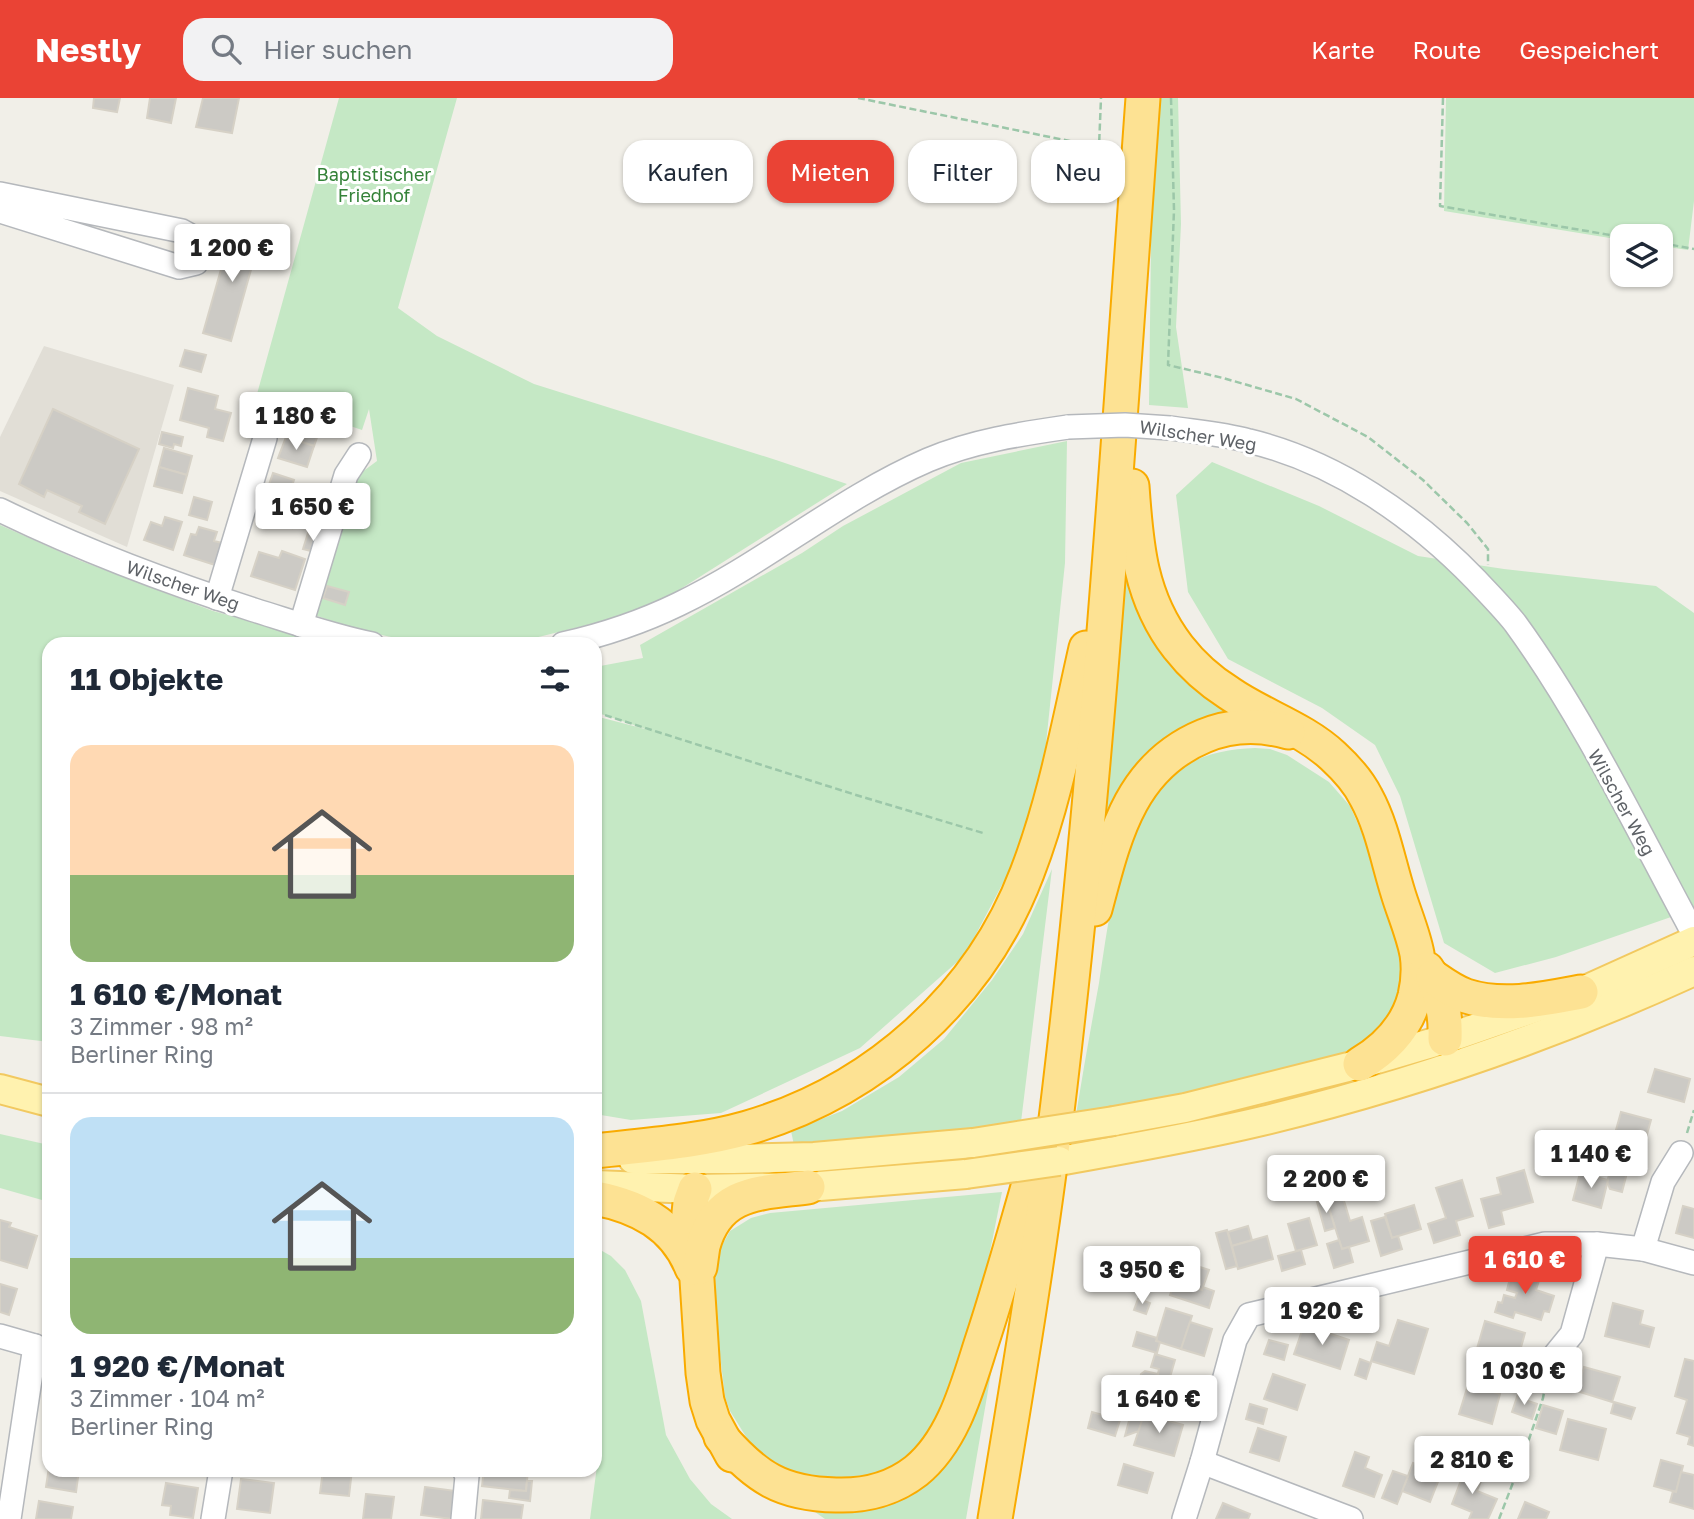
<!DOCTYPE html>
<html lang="de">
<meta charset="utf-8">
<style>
:root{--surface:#fff;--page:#f2f2f3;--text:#1f2937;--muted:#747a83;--line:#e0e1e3;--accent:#ea4335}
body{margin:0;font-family:"Golos Text",sans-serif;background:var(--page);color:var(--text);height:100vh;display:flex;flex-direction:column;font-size:26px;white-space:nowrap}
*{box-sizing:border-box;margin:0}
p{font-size:23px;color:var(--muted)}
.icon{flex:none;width:38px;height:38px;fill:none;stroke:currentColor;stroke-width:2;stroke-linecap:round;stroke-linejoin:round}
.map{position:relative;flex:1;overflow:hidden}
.drawer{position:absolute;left:42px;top:539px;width:560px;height:840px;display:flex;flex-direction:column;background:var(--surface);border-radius:21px;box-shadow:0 2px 5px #0004}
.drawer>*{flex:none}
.banner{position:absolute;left:623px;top:42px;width:665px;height:63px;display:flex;gap:14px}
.tools{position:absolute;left:1610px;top:126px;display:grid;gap:14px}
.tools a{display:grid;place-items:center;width:63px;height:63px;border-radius:14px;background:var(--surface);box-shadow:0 2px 5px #0004;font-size:35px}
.price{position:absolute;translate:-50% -60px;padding:0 16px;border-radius:7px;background:#fff;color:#222;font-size:23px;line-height:46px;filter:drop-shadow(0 2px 4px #0008)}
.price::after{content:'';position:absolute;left:50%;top:42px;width:21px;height:16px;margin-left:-10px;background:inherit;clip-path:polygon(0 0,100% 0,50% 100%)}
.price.on{background:var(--accent);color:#fff}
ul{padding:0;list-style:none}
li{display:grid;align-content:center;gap:14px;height:371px;padding:0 28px}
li+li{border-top:2px solid var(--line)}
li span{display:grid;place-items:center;height:217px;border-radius:21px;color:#555}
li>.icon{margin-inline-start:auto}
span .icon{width:126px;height:126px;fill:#fffc;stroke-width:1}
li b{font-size:30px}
h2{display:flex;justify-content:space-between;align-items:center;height:84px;padding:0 28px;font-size:30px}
.tag{padding:0 24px;border-radius:21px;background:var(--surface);box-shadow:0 2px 5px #0004;font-size:24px;line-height:63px}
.tag.on{background:var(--accent);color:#fff}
header{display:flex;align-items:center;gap:42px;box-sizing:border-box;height:98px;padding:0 35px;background:var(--accent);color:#fff}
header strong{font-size:33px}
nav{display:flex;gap:38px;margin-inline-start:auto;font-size:24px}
.search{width:490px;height:63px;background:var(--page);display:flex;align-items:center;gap:18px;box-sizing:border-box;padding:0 24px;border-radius:21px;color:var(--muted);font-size:26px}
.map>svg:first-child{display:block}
</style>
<header>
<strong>Nestly</strong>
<div class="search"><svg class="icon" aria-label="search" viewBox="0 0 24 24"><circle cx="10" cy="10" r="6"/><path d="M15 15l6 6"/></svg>Hier suchen</div>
<nav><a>Karte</a><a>Route</a><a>Gespeichert</a></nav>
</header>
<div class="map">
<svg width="1694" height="1421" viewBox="0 0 1694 1421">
<rect width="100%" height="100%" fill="#f1efe8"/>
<polygon fill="#e1ded6" points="44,248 174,287 127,449 0,393 0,339"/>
<g fill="#c5e8c5">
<polygon points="339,0 457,0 398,210 437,238 534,286 776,362 847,386 671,497 624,518 518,544 428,544 391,539 354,531 312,516 350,383 377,363 369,311 362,332 257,296"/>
<polygon points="1152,0 1178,0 1181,126 1176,229 1188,310 1149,307 1151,145 1146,96"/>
<polygon points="1446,0 1694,0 1694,103 1688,152 1661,148 1661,138 1622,138 1622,142 1444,113"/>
<polygon points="1067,343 1065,465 1043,674 1023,747 965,857 860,950 721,1015 631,1022 595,1016 595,618 649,632 595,614 595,569 643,560 640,547 802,455 843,428 961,365"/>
<polygon points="1212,364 1319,408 1418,458 1504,471 1656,488 1694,515 1694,811 1556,859 1495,875 1444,845 1400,698 1375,647 1322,610 1228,561 1188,494 1176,397"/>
<polygon points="1124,399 1137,491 1253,614 1206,629 1101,760"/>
<polygon points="0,427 81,463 213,513 333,546 49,546 49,944 0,938"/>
<path d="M1255 650 1270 651 1287 657 1329 684 1350 708 1369 751 1391 822 1408 883 1407 898 1362 953 1198 996 1076 1017C1083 973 1091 929 1099 885 1108 828 1114 768 1143 716 1147 708 1150 699 1156 692 1181 662 1217 651 1255 650Z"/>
<polygon points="1052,771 1021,1024 914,1038 794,1047 791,1033 842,1013 899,979 944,941 992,882 1023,836"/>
<polygon points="0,1036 49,1047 49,1104 0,1090"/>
<polygon points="1002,1094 977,1218 950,1309 908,1369 831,1389 773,1370 750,1345 730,1313 725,1299 716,1222 715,1175 721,1149 730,1133 751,1120 770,1115"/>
<polygon points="595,1149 611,1158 625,1172 641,1203 666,1337 690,1381 711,1406 732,1421 590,1421 597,1368 595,1364"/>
<polygon points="996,1246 966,1421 825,1421 808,1409 895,1403"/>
</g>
<g fill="#cccac5" stroke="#d6d1c6" stroke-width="2">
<polygon points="94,0 120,0 117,14 93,10"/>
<polygon points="150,0 176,0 171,25 147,20"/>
<polygon points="203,0 239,0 232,35 196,29"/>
<polygon points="233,129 261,136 231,243 203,235"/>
<polygon points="185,252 206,257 201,274 180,268"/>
<polygon points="188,290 218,298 215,311 231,315 223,343 207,339 209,330 180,322"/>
<polygon points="53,311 139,351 105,426 79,414 82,408 47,392 44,399 19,386"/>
<polygon points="292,318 321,328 314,348 286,339"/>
<polygon points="162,334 183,339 181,348 174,346 173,350 159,346"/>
<polygon points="286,339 314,348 307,369 278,360"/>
<polygon points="164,350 192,358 187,377 159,369"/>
<polygon points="159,369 187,377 182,395 154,388"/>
<polygon points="273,375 294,382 290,394 309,400 301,423 295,421 292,430 277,425 281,413 262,407"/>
<polygon points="194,399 212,404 207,422 189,417"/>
<polygon points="165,419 182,424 173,452 144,442 151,424 162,428"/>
<polygon points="199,429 217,434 214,443 222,445 215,467 184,457 191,436 196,437"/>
<polygon points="308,435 323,439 319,455 303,451"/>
<polygon points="282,453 305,461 295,492 251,478 259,454 279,460"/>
<polygon points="327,488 349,494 345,507 323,500"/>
<polygon points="1655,971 1690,981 1684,1004 1648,994"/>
<polygon points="1621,1014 1651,1022 1641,1058 1611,1050"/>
<polygon points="1612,1067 1628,1071 1622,1094 1610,1091 1607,1084"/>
<polygon points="1524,1072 1533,1104 1501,1113 1504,1126 1489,1130 1481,1101 1501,1096 1497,1080"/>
<polygon points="1580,1075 1608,1082 1601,1110 1573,1102"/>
<polygon points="1462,1082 1473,1118 1456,1123 1460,1137 1434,1145 1428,1126 1446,1120 1436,1090"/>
<polygon points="1342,1096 1350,1123 1362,1119 1369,1143 1342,1151 1326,1101"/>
<polygon points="1326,1101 1335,1130 1325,1133 1317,1104"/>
<polygon points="1414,1107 1421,1131 1392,1140 1385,1116"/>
<polygon points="1683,1108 1694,1111 1694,1140 1676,1135"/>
<polygon points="1385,1119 1392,1140 1398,1138 1402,1151 1381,1158 1371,1123"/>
<polygon points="1309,1120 1317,1147 1296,1153 1288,1126"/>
<polygon points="0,1122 11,1125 9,1129 37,1138 27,1170 0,1162"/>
<polygon points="1248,1128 1252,1142 1232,1148 1228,1134"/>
<polygon points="1227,1132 1237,1168 1226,1171 1216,1135"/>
<polygon points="1267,1138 1273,1161 1238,1171 1232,1148"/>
<polygon points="1339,1142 1342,1151 1349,1149 1353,1164 1334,1170 1327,1146"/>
<polygon points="1301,1152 1305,1166 1282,1173 1278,1158"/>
<polygon points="1181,1163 1209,1172 1202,1192 1175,1183"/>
<polygon points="1102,1165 1122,1172 1118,1184 1098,1177"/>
<polygon points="1513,1168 1541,1176 1536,1192 1554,1198 1549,1214 1544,1213 1541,1222 1515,1214 1513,1220 1495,1214 1498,1204 1502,1205 1504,1197 1515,1200 1517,1195 1507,1192"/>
<polygon points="1175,1183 1202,1192 1203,1189 1214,1193 1209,1210 1170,1197"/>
<polygon points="0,1186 17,1191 9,1217 0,1214"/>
<polygon points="1138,1201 1150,1205 1146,1216 1134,1212"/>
<polygon points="1613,1205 1643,1213 1640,1226 1654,1230 1649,1249 1605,1238"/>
<polygon points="1166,1210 1192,1218 1181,1251 1156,1243"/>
<polygon points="1398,1222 1428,1231 1414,1276 1371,1263 1377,1244 1389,1248"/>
<polygon points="1485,1223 1525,1235 1516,1267 1500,1262 1496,1275 1472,1268"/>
<polygon points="1190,1224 1212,1231 1204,1258 1181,1251"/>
<polygon points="1304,1227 1349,1242 1340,1271 1294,1256"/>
<polygon points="1137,1234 1157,1240 1156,1243 1160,1244 1157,1255 1133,1248"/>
<polygon points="1269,1242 1288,1247 1284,1262 1264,1256"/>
<polygon points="1155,1256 1175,1262 1164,1300 1157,1300 1139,1295 1137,1292 1141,1276 1145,1273 1158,1276 1159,1271 1151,1269"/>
<polygon points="1360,1261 1371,1265 1366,1281 1355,1277"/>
<polygon points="1685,1261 1694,1263 1694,1348 1688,1346 1690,1339 1677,1335 1687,1302 1675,1298"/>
<polygon points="1584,1269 1620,1279 1612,1304 1577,1293"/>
<polygon points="1273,1276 1305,1287 1297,1312 1264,1301"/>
<polygon points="1468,1287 1500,1296 1492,1326 1459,1316"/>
<polygon points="1519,1293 1525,1302 1537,1306 1532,1321 1512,1314"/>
<polygon points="1614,1304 1635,1310 1631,1321 1611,1315"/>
<polygon points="1250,1306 1267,1311 1263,1326 1246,1321"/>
<polygon points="1543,1307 1563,1313 1556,1336 1536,1330"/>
<polygon points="1092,1314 1120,1322 1115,1338 1088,1330"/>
<polygon points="1138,1315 1144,1316 1139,1333 1125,1338 1130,1319"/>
<polygon points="1144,1316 1183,1327 1174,1358 1134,1347"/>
<polygon points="1568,1321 1606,1331 1598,1362 1560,1352"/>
<polygon points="1258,1330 1286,1339 1279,1363 1250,1354"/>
<polygon points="1355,1354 1369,1359 1365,1370 1382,1377 1374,1399 1343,1388"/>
<polygon points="1457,1362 1469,1371 1467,1378 1481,1383 1477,1393 1497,1401 1488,1421 1469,1421 1472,1414 1452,1406 1463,1377 1454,1373"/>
<polygon points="1661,1362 1683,1368 1676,1394 1654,1388"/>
<polygon points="1413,1365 1441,1376 1430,1404 1402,1393"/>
<polygon points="1124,1366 1153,1375 1147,1395 1118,1387"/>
<polygon points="49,1369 49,1372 79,1372 76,1394 46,1389"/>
<polygon points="323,1372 352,1372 349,1398 320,1395"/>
<polygon points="484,1372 528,1372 526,1393 482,1388"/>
<polygon points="1393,1373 1408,1378 1397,1406 1382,1400"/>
<polygon points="1681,1374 1694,1377 1694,1411 1670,1404 1673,1393 1676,1394"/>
<polygon points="241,1381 274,1385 270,1415 237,1411"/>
<polygon points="527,1383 532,1383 530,1403 509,1400 510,1392 526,1393"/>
<polygon points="166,1385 198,1390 193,1420 170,1417 171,1408 162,1407"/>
<polygon points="425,1389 456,1393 452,1421 421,1417"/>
<polygon points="366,1396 394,1399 391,1421 363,1421"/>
<polygon points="483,1402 523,1407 521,1421 481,1421"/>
<polygon points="39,1403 73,1409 71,1421 36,1421"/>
<polygon points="1525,1404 1549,1414 1546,1421 1518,1421"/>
<polygon points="1223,1405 1250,1416 1248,1421 1216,1421"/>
</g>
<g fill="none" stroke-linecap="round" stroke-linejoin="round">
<g stroke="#b5b8bc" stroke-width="26">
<g id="minor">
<polyline points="0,96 182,133 200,143 196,165 179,169 0,113"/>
<path d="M1170 330C1197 334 1223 336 1249 343 1336 364 1414 418 1476 482 1489 496 1503 510 1515 525 1582 617 1635 727 1689 827"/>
<path d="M0 412C82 452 167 484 254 512 293 524 332 538 372 546"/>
<polyline points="217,500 265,340"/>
<polyline points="301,527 346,377 359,357"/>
<path d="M563 546C603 537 642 524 679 506 765 465 840 400 928 362 973 343 1020 336 1068 329"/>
<polyline points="1643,1151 1663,1084 1681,1055"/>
<polyline points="0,1238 35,1248"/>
<polyline points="1546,1268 1572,1236 1597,1146"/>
<polyline points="9,1421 35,1248"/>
<polyline points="213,1421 221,1372"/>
<polyline points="463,1421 467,1378 464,1372"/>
<polyline points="1184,1421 1202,1364"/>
<polyline points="1351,1421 1202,1364 1235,1242 1249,1217 1545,1146 1597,1146 1643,1151 1694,1165"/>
</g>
</g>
<g stroke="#f2c960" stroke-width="32">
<g id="major">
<polyline points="0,991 49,1004"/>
<polyline points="1114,1023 1185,1010 1360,966 1445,941 1581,894 1694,843"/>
<polyline points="633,1061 733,1061 814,1059 973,1045"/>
<path d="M1059 1063C1127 1051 1195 1039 1262 1023 1411 987 1555 937 1694 873"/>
<polyline points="595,1087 695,1091 808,1089 966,1076"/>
</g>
</g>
<g stroke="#f9ab00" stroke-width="37">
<g id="highway">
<path d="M1132 388C1136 447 1140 500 1178 549 1192 567 1210 583 1229 595 1262 618 1303 630 1333 658 1346 670 1358 683 1366 699 1382 728 1388 763 1398 795 1404 815 1413 835 1417 856 1419 869 1418 885 1415 898 1407 929 1387 950 1360 966"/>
<path d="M1095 811C1114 740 1129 669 1204 638 1230 627 1260 626 1288 634"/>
<path d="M1427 871C1441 891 1446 917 1445 941"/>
<path d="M1433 879C1443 886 1454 894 1466 898 1503 910 1544 901 1581 894"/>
<path d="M595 1053C645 1047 698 1044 747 1030 874 993 980 899 1027 775 1055 703 1069 625 1086 550"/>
<polyline points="695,1091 690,1105 689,1115 697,1182 703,1275 707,1303 713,1322 732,1357"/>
<path d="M595 1100C638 1108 675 1127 692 1170"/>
<path d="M700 1169C701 1162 702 1154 703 1148 718 1092 762 1095 808 1089"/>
<path d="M721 1339C756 1379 781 1396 836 1397 864 1398 893 1391 916 1373 953 1343 967 1290 981 1246 999 1192 1014 1137 1030 1082"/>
<path d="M995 1421C1019 1277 1043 1133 1060 988 1099 659 1119 330 1143 0"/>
</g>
</g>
<g stroke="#9cc7a9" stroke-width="2.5" stroke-dasharray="7 3.5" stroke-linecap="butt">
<polyline points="858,0 1099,49 1101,0"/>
<polyline points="1171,0 1174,112 1168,267 1223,280 1296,301 1368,339 1423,382 1467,425 1488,451 1488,467"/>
<polyline points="1443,0 1440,108 1622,139"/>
<polyline points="1661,145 1694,151"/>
<polyline points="595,614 856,697 983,735"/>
<polyline points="1687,1035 1694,1012"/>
<polyline points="1499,1421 1524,1356 1543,1300 1545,1289"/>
</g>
<use href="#minor" stroke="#fff" stroke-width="23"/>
<use href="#major" stroke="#fff2af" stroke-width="28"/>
<use href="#highway" stroke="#fde293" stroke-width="33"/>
<g stroke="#b5b8bc" stroke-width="26" stroke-linecap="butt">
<polyline id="minor-bridge" points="1068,329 1125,327 1170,330"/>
</g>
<g stroke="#f2c960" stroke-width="32" stroke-linecap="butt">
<g id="major-bridge">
<polyline points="973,1045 1114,1023"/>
<polyline points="966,1076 1059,1063"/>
</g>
</g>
<use href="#minor-bridge" stroke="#fff" stroke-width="23"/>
<use href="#major-bridge" stroke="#fff2af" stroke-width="28"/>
</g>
<g text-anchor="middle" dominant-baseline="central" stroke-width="6" stroke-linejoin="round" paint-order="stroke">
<g font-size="18" fill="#348238" stroke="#fff">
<text x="374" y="76">Baptistischer<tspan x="374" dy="21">Friedhof</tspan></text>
</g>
<g font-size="18" fill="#5f6368" stroke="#fff">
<text transform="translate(1198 337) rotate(9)">Wilscher Weg</text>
<text transform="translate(183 487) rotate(19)">Wilscher Weg</text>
<text transform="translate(1622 704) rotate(61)">Wilscher Weg</text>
</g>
</g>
</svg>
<div class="tools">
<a><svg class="icon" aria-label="layers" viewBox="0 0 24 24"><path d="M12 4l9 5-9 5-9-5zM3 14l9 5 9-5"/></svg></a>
</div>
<b class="price" style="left:232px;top:186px">1 200 €</b>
<b class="price" style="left:296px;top:354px">1 180 €</b>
<b class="price" style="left:313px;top:445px">1 650 €</b>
<b class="price" style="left:1591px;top:1092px">1 140 €</b>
<b class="price" style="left:1326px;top:1117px">2 200 €</b>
<b class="price on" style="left:1525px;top:1198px">1 610 €</b>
<b class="price" style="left:1142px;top:1208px">3 950 €</b>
<b class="price" style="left:1322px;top:1249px">1 920 €</b>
<b class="price" style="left:1524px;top:1309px">1 030 €</b>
<b class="price" style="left:1159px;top:1337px">1 640 €</b>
<b class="price" style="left:1472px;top:1398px">2 810 €</b>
<div class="banner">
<a class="tag">Kaufen</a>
<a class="tag on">Mieten</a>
<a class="tag">Filter</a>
<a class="tag">Neu</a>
</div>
<section class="drawer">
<h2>11 Objekte<svg class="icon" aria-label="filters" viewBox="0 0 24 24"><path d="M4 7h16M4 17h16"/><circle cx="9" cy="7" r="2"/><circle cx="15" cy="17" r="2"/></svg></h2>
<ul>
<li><span style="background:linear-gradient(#ffd9b3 60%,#8fb573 0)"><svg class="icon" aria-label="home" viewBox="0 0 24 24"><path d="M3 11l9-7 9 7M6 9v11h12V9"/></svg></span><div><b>1 610 €/Monat</b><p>3 Zimmer · 98 m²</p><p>Berliner Ring</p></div></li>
<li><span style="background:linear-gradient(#bfe0f5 65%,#8fb573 0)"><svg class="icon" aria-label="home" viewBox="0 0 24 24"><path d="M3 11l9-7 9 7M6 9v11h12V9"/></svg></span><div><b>1 920 €/Monat</b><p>3 Zimmer · 104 m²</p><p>Berliner Ring</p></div></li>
</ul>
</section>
</div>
